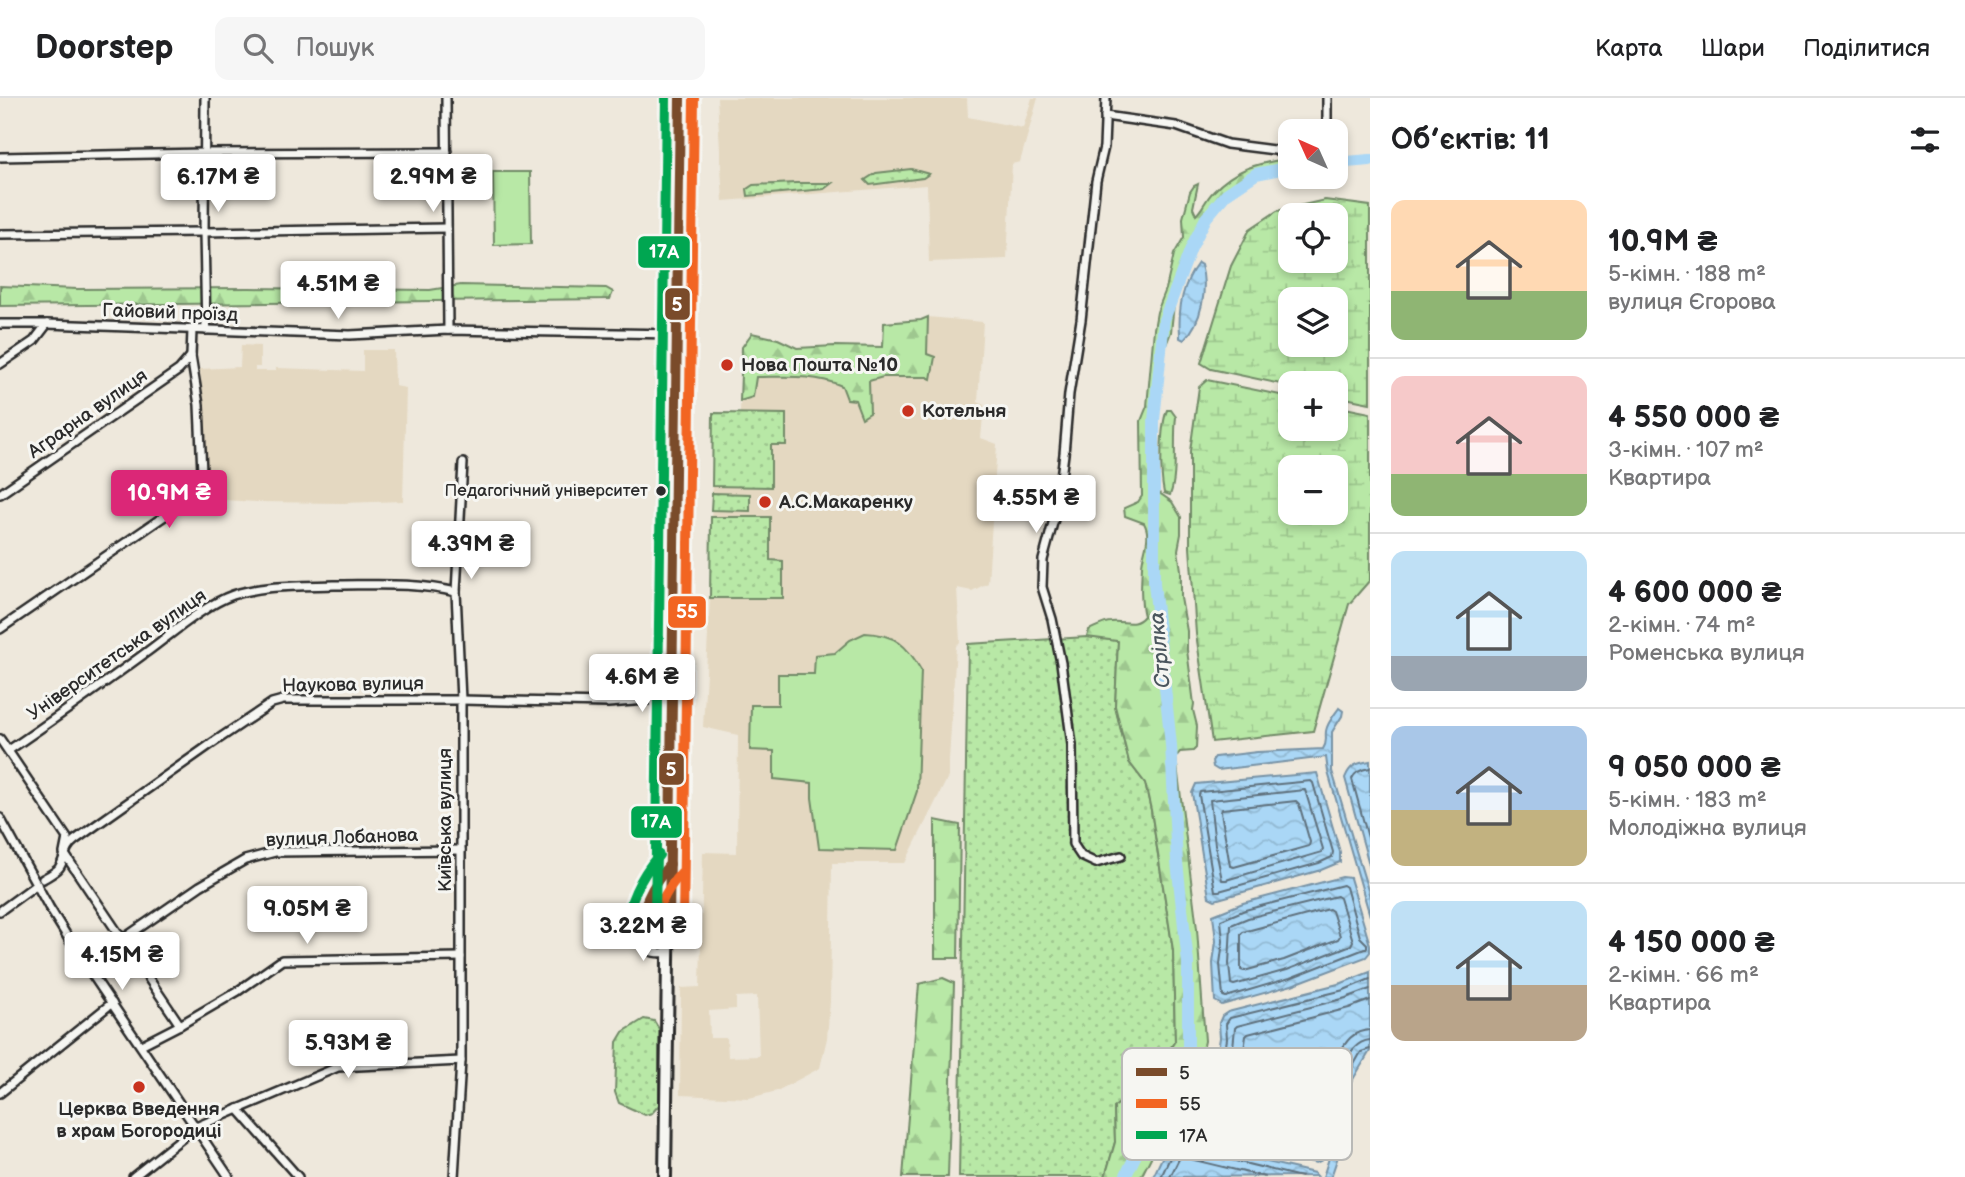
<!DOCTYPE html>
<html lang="uk">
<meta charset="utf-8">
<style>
:root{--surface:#fff;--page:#f6f6f6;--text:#202124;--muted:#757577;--line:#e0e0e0;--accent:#db2777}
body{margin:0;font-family:"Balsamiq Sans",sans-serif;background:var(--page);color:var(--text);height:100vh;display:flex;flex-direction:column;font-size:26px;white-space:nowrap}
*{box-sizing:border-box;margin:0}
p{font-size:23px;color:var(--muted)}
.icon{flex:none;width:38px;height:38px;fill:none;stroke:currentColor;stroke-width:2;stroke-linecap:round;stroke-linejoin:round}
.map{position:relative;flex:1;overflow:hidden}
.sheet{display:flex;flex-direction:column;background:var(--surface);width:595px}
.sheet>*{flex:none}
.needle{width:46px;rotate:315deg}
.tools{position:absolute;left:1278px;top:21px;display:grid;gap:14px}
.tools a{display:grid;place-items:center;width:70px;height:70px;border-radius:14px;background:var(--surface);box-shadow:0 4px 10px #0003;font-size:35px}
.price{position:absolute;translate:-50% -60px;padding:0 16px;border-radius:7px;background:#fff;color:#222;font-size:23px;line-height:46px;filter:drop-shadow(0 2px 4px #0008)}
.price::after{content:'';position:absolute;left:50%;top:42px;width:21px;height:16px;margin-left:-10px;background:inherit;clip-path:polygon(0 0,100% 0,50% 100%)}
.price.selected{background:var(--accent);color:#fff}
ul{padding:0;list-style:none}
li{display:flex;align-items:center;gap:21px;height:175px;padding:0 21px}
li+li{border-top:2px solid var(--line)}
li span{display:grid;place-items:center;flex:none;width:196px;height:140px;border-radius:14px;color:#555}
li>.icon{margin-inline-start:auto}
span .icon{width:84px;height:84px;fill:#fffc;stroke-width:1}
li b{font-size:30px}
h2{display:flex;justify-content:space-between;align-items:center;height:84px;padding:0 21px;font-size:30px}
header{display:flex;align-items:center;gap:42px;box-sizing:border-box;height:98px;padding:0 35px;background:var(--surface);border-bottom:2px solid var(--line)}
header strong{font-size:33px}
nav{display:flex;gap:38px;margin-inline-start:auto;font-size:24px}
.search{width:490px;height:63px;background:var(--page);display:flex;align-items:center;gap:18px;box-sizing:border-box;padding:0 24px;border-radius:14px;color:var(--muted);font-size:26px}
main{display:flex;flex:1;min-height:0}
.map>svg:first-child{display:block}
</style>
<header>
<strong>Doorstep</strong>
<div class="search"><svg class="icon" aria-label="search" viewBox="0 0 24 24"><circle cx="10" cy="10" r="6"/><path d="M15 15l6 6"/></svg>Пошук</div>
<nav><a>Карта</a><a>Шари</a><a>Поділитися</a></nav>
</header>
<main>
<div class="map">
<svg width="1370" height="1079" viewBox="0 0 1370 1079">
<defs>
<pattern id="grass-dots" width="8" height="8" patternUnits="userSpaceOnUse" patternTransform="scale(1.75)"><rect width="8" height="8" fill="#b8e8a6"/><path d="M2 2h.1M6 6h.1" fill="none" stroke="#9ec78f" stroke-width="1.8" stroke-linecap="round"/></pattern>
<pattern id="forest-firs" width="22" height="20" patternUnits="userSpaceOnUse" patternTransform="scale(1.75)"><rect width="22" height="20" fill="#b8e8a6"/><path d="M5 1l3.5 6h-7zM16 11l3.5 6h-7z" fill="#9ec78f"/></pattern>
<pattern id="wetland-marsh" width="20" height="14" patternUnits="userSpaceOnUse" patternTransform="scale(1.75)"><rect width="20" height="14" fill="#b8e8a6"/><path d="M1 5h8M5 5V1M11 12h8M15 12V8" fill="none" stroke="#9ec78f"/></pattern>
<pattern id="water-waves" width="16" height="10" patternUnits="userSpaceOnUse" patternTransform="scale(1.75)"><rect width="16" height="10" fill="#aad7f6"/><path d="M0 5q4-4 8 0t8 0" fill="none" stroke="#92b9d3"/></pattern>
</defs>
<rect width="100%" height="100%" fill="#eee8dc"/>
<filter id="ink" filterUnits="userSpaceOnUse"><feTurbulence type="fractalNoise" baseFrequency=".0143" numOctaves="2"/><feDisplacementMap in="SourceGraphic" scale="14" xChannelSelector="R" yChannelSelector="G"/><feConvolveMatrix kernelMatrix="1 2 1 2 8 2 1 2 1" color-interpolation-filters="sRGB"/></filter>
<g filter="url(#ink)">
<g fill="#e4d8c1" fill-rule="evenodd">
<polygon points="717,0 967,0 968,19 1023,30 1032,0 1038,0 1020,64 1012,66 1007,161 929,164 927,87 723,103"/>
<path d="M928 219 983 224 978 304 984 307 981 340 997 346 988 485 972 493 957 490 960 544 956 548 948 679 905 765H832L830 904 827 940 820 970 777 993 749 1000 680 997 681 890 700 889 703 754 737 755 738 637 703 629 710 500 713 315H740L742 249 752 235 778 241 797 250 835 248 883 249 884 225 921 222ZM850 542 812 700V685L774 681V653L750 652 751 608 778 607 804 576H814ZM757 898 759 958 728 959 727 940H710L709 913 736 911V899Z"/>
<polygon points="241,247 260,248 260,269 255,269 255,273 276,273 276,270 363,273 363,252 394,252 395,288 406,290 403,403 343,405 257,404 207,401 200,271 240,269"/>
</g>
<g fill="url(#grass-dots)" stroke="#728a68" stroke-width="2">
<polygon points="911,71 929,76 923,80 870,87 865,82 876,75"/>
<polygon points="796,85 832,85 824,91 748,98 747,91 753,87"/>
<path d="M687 313H690L695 318 694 388 682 387C682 375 683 364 685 352 687 345 685 341 688 335L686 317 684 315Z"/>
<polygon points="713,315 786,316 786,347 771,347 771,389 712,388"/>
<polygon points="712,395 750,396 750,413 711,412"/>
<polygon points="711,419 770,419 770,462 783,463 783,500 710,500"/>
<polygon points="683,420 695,420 693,496 681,496"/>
<polygon points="1087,539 1118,543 1115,609 1129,664 1145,685 1151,712 1173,852 1175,943 1146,988 1114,1009 1115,1044 1105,1079 959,1079 968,546"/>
<polygon points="644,921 654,923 659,931 659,1007 652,1015 645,1017 619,1005 615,994 617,944 623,934"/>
</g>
<g fill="url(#forest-firs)" stroke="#728a68" stroke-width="2">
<path d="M1285 61 1290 62V65L1249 77 1233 87 1220 100 1189 159 1174 206 1171 234 1163 255V269L1155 314 1156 328 1153 336 1159 351 1158 394 1172 404 1181 419V436L1178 452 1181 472V500L1187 533V552L1194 606 1193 612 1197 628 1196 650 1193 653 1180 654 1176 659 1197 831 1205 943 1201 961 1141 1079H1105L1115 1044 1114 1009 1146 988 1175 943 1173 852 1151 712 1145 685 1129 664 1115 608 1118 543 1087 539 1089 532C1096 529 1104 524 1111 524 1124 522 1134 530 1144 518 1140 502 1141 485 1142 468 1143 453 1152 439 1144 425L1125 418 1124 410 1138 404 1142 398 1141 323 1147 308 1154 231 1157 214 1166 191 1174 156 1184 139 1183 120 1190 94 1194 88 1198 86 1193 110 1196 117C1203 110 1206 101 1213 94 1235 71 1255 66 1285 61Z"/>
<polygon points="461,187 606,190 613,194 610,201 0,208 0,188 78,191 249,190 430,192"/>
<path d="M928 219 927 256 935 259 931 281 927 279H883L869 283 870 315 862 320 855 302 847 301 842 288C814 276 786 279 756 279L753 299 740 303 742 249 752 235 778 241 797 250 835 248 883 249 884 225 921 222Z"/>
<polygon points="935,722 960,727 958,860 935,860"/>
<polygon points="943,880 954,885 948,1079 903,1079 919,886"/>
</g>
<g fill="url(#wetland-marsh)" stroke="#728a68" stroke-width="2" fill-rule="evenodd">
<path d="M1325 102 1370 108V305L1335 298V285H1290V288L1211 271 1201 265 1231 168 1250 131 1277 113ZM1290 117H1335V163H1290ZM1290 201H1335V247H1290Z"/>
<path d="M1207 282 1290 299V331H1335V308L1370 315V482L1349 506 1313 633 1212 644 1196 536 1190 449V353L1199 289ZM1290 369H1335V415H1290Z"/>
<path d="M1167 312H1171L1176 319C1173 340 1178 379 1170 397L1164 395C1160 376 1160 329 1167 312Z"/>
</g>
<g fill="#b8e8a6" stroke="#728a68" stroke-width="2">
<polygon points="493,74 530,74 531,146 494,147"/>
<path d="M865 535C895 536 907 547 921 572L917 693 897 752 819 750 812 700V685L774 681V653L750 652 751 607H778V576H814L815 557 835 555 850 542Z"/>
</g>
<g fill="url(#water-waves)" stroke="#7792a5" stroke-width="2">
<path d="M1198 165 1201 167C1208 191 1202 224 1184 242L1180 240V236C1178 211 1183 185 1198 165Z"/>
<path d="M1339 610 1343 613 1342 618 1332 634V673L1370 799V818L1328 674 1326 659 1218 672 1213 669 1212 663 1215 659 1257 654 1323 651C1328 643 1325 641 1326 633 1327 625 1335 616 1339 610Z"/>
<path d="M1370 663V770L1345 680C1350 667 1357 665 1370 663Z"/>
<polygon points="1317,675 1340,754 1340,764 1321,772 1215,802 1209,799 1192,695 1196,686"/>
<polygon points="1342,779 1350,780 1370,847 1370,854 1366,859 1292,887 1222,907 1215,903 1213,865 1216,843 1213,817 1243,805"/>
<path d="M1370 874V953L1340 1003C1311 997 1235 987 1215 969L1220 940 1219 925 1222 918 1228 914 1342 885Z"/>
<polygon points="1206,985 1334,1013 1336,1017 1322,1062 1316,1065 1192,1037 1184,1032 1182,1026 1196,997"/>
<polygon points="1346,1014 1351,1020 1331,1079 1323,1079 1343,1016"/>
<polygon points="1173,1042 1314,1075 1317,1078 1153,1079 1168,1047"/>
</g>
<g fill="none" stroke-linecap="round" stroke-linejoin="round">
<g stroke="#5e707c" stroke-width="2">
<path d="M1370 670C1363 671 1355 673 1352 681L1370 747"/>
<polygon points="1311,683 1313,685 1333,754 1332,759 1319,765 1219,793 1215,793 1199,697 1200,694"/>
<polygon points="1305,692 1323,751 1322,754 1226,782 1222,782 1215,747 1210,702"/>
<polygon points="1296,703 1299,706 1310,744 1309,748 1234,769 1230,768 1221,714 1222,711"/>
<polygon points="1343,787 1346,789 1360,839 1367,846 1367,850 1290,880 1226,899 1223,898 1220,866 1223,843 1221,822 1245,812"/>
<polygon points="1337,798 1340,800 1353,843 1351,847 1287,872 1234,887 1231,886 1229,866 1231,827 1248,820"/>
<polygon points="1329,811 1332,813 1340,838 1338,841 1284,862 1244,873 1241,872 1241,836 1243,834"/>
<polyline points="1370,881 1344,892 1230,920 1226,926 1227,941 1223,965 1225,968 1258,979 1336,995 1339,993 1361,954 1370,951"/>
<path d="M1370 891 1346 900 1237 928 1235 930 1232 959 1235 962 1260 970 1332 985C1345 972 1348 944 1370 942"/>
<path d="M1370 902 1349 910 1248 936 1246 938 1244 952C1257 963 1308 970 1327 973 1342 957 1344 933 1370 932"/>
<polygon points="1210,993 1326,1018 1328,1022 1317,1056 1313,1057 1192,1029 1190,1025 1202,1001"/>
<polygon points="1211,1003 1314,1025 1316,1029 1311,1045 1307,1047 1205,1023 1203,1019"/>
<polyline points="1161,1079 1174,1051 1178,1049 1301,1079"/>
<polyline points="1170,1079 1179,1061 1182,1059 1265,1079"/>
</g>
<g stroke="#aad7f6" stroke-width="12">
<polyline points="1335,65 1370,62"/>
<polyline points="1125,1079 1188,952 1188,865 1177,764 1171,647 1154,485 1154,322 1164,222 1191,150 1206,120 1226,96 1256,76 1290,69"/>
</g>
<g stroke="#2b2b2b" stroke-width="12">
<g id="minor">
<polyline points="205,0 204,134 206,232"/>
<polyline points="446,0 448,232"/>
<polyline points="1106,0 1104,49 1096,83 1081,222 1069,296 1064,356 1057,410 1043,462 1042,489 1052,521 1061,565 1072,647 1073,746 1081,758 1096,765 1121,758"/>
<polyline points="1327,0 1327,33"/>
<polyline points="1105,18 1176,28 1227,46 1290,54"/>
<polyline points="0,59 204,55 447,54"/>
<polyline points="0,136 204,134 447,130"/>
<polyline points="0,226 47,226 350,237 448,232 675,236"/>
<polyline points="0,266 34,243 47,226"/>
<polyline points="0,396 179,272 191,258"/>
<polyline points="0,531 182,406 195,392 202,375 199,307 191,258 192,232"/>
<polyline points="0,641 67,740 64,755 180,927"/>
<path d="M9 652C55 621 99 589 144 556 169 538 204 507 233 497 263 487 302 488 334 487 374 487 416 484 456 494"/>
<polyline points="0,720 49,809 75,851 229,1079"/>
<path d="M43 781C48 778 56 774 59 770 66 760 63 751 75 742L211 646 272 605 283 602H461L608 605 673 600"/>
<polyline points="0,813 37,786"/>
<polyline points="123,841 200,788 245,762 275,754 461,752"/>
<path d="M669 854C651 857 646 853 638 837 640 811 651 786 669 767"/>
<polyline points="141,947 180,927 238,893 282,862 461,859"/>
<polyline points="0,995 112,905"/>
<polyline points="238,1011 298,1079"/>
<polyline points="133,1079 196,1029 338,969 461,963"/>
<polyline points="454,1079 461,963 461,602 456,494 463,365"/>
</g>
</g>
<g stroke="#2b2b2b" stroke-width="16">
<polyline id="primary" points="665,1079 680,0"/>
</g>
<use href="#minor" stroke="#f6f6f2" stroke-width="7"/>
<use href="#primary" stroke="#f6f6f2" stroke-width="10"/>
<g stroke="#f6f6f2" stroke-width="16">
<g id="bus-1">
<polyline points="669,825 680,0"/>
<path d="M638 837C641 810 652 787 670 766"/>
</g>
</g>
<g stroke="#f6f6f2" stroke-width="16">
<g id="bus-2">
<polyline points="683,825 694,0"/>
<path d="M652 839C655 814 664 794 681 775"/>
</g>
</g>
<g stroke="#f6f6f2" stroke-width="16">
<g id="bus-3">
<polyline points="655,825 666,0"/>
<path d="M624 835C628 805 639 780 659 757"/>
</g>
</g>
<use href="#bus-1" stroke="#7a4b2a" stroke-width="10"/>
<use href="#bus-2" stroke="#f26522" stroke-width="10"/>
<use href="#bus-3" stroke="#00a651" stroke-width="10"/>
</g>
</g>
<g fill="#c8321e" stroke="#f6f6f2" stroke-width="2.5">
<circle cx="727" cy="267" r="7"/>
<circle cx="908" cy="313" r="7"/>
<circle cx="765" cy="404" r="7"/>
<circle cx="139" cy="989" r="7"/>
</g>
<circle fill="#2b2b2b" stroke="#f6f6f2" stroke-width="2.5" cx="661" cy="393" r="6"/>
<g text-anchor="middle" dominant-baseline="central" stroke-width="6" stroke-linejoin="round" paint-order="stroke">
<g font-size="17" fill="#2b2b2b" stroke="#f6f6f2" text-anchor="end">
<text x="648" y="393">Педагогічний університет</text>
</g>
<g font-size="19" fill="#2b2b2b" stroke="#f6f6f2">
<text transform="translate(170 215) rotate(2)">Гайовий проїзд</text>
<text transform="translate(88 316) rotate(-35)">Аграрна вулиця</text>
<text transform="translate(117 557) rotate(-35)">Університетська вулиця</text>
<text transform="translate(353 587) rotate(-1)">Наукова вулиця</text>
<text transform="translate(445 722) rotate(-90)">Київська вулиця</text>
<text transform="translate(342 740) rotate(-2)">вулиця Лобанова</text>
</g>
<g font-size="19" font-weight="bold" fill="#2b2b2b" stroke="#f6f6f2" text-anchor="start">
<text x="741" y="267">Нова Пошта №10</text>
<text x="922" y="313">Котельня</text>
<text x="779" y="404">А.С.Макаренку</text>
<text x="139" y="1011" text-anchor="middle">Церква Введення<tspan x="139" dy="22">в храм Богородиці</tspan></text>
</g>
<g font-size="21" font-style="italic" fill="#4b565e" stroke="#f6f6f2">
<text transform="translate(1160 552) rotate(-95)">Стрілка</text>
</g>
</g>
<rect x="1122" y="950" width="230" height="112" rx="10" fill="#f6f6f2" stroke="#b9b9b6" stroke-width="2"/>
<rect x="1136" y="970" width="31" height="8" fill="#7a4b2a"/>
<rect x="1136" y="1001" width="31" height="9" fill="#f26522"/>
<rect x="1136" y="1033" width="31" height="8" fill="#00a651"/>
<g font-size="19" fill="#2b2b2b">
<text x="1179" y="981">5</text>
<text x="1179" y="1012">55</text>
<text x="1179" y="1044">17А</text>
</g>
<g stroke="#f6f6f2" stroke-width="2.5">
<rect x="637" y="137" width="54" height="34" rx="7" fill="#00a651"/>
<rect x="664" y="189" width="27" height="34" rx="7" fill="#7a4b2a"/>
<rect x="667" y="497" width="40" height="34" rx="7" fill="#f26522"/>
<rect x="658" y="654" width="27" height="34" rx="7" fill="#7a4b2a"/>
<rect x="630" y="707" width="53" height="34" rx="7" fill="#00a651"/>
</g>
<g font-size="19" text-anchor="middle" font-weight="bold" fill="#fff">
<text x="664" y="160">17А</text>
<text x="677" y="213">5</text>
<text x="687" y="520">55</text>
<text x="671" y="678">5</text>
<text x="656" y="730">17А</text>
</g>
</svg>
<div class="tools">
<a><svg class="needle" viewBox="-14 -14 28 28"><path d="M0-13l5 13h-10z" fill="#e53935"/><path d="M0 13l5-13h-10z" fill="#757577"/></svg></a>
<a><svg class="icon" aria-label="locate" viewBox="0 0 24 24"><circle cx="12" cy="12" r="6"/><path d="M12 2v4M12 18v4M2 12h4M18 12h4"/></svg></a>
<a><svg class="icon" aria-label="layers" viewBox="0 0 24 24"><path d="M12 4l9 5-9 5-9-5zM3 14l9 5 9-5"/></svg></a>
<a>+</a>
<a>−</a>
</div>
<b class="price" style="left:218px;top:116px">6.17M ₴</b>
<b class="price" style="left:433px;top:116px">2.99M ₴</b>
<b class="price" style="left:338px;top:223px">4.51M ₴</b>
<b class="price selected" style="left:169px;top:432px">10.9M ₴</b>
<b class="price" style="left:1036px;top:437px">4.55M ₴</b>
<b class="price" style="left:471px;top:483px">4.39M ₴</b>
<b class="price" style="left:642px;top:616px">4.6M ₴</b>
<b class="price" style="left:307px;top:848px">9.05M ₴</b>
<b class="price" style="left:643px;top:865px">3.22M ₴</b>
<b class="price" style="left:122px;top:894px">4.15M ₴</b>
<b class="price" style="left:348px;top:982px">5.93M ₴</b>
</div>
<section class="sheet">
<h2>Об’єктів: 11<svg class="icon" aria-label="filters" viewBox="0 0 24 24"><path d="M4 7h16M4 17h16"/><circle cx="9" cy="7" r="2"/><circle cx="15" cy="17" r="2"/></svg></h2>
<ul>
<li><span style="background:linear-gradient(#ffd9b3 65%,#8fb573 0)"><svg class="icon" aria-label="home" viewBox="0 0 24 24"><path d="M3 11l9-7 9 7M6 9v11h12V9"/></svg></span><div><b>10.9M ₴</b><p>5-кімн. · 188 m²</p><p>вулиця Єгорова</p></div></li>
<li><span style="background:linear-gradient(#f6c9c9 70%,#8fb573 0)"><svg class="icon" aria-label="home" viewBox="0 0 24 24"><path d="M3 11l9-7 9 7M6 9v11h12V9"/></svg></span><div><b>4 550 000 ₴</b><p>3-кімн. · 107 m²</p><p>Квартира</p></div></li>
<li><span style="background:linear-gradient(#bfe0f5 75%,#9aa5b1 0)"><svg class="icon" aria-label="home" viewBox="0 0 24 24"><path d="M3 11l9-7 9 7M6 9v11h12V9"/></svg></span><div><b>4 600 000 ₴</b><p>2-кімн. · 74 m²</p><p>Роменська вулиця</p></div></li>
<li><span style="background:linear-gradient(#a9c7e8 60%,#c2b280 0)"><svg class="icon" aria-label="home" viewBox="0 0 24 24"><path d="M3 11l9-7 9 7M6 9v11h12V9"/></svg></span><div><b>9 050 000 ₴</b><p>5-кімн. · 183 m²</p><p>Молодіжна вулиця</p></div></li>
<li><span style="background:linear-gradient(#bfe0f5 60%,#b9a48a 0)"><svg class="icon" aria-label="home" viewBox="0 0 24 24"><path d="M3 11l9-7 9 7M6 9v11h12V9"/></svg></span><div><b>4 150 000 ₴</b><p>2-кімн. · 66 m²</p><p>Квартира</p></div></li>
</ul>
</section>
</main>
